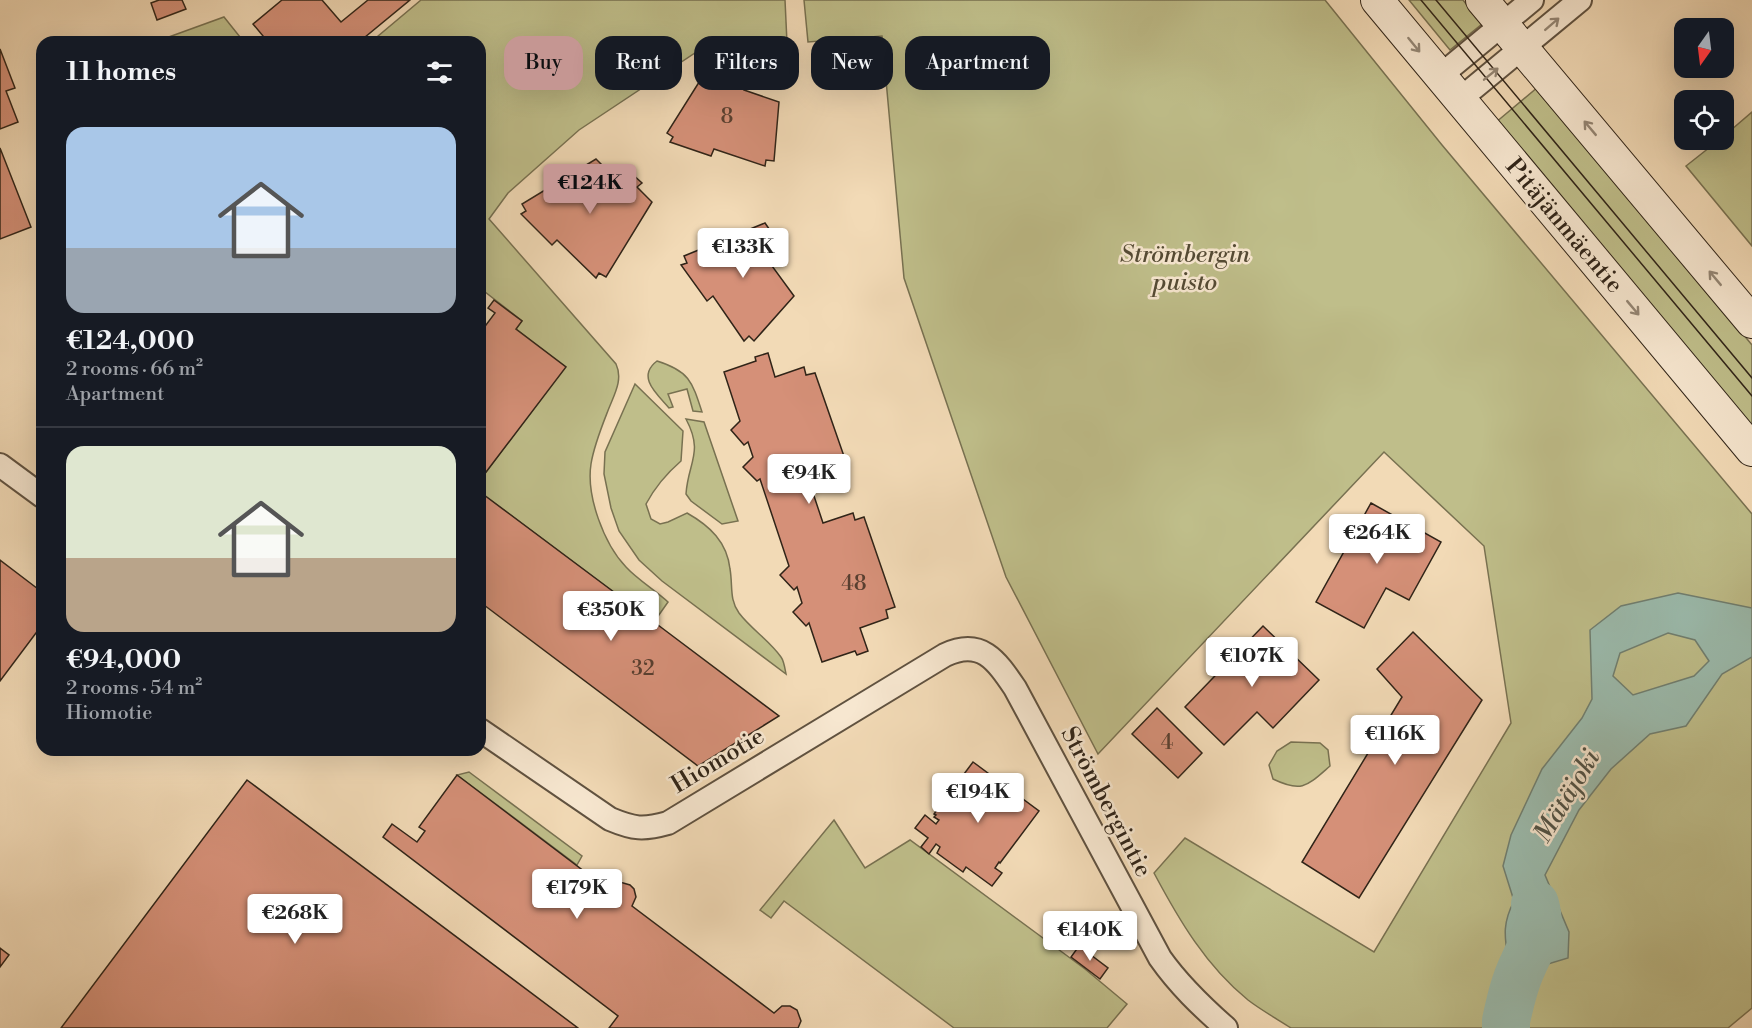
<!DOCTYPE html>
<meta charset="utf-8">
<style>
:root{--surface:#171b24;--page:#242831;--text:#f1f3f6;--muted:#9ea1a6;--line:#363941;--accent:#c59692}
body{margin:0;font-family:"Libre Bodoni",serif;background:var(--page);color:var(--text);height:100vh;display:flex;flex-direction:column;font-size:22px;white-space:nowrap}
*{box-sizing:border-box;margin:0}
p{font-size:20px;color:var(--muted)}
.icon{flex:none;width:33px;height:33px;fill:none;stroke:currentColor;stroke-width:2;stroke-linecap:round;stroke-linejoin:round}
.map{position:relative;flex:1;overflow:hidden}
.side{position:absolute;left:36px;top:36px;width:450px;height:720px;display:flex;flex-direction:column;background:var(--surface);border-radius:18px;box-shadow:0 6px 24px #0002}
.side>*{flex:none}
.guide{position:absolute;left:504px;top:36px;width:570px;height:54px;display:flex;gap:12px}
.needle{width:39px;rotate:194deg}
.controls{position:absolute;left:1674px;top:18px;display:grid;gap:12px}
.controls a{display:grid;place-items:center;width:60px;height:60px;border-radius:12px;background:var(--surface);box-shadow:0 6px 24px #0002;font-size:30px}
.price{position:absolute;translate:-50% -51px;padding:0 14px;border-radius:6px;background:#fff;color:#222;font-size:20px;line-height:39px;filter:drop-shadow(0 2px 3px #0008)}
.price::after{content:'';position:absolute;left:50%;top:36px;width:18px;height:14px;margin-left:-9px;background:inherit;clip-path:polygon(0 0,100% 0,50% 100%)}
.price.on{background:var(--accent);color:#111}
ul{padding:0;list-style:none}
li{display:grid;align-content:center;gap:12px;height:318px;padding:0 30px}
li+li{border-top:2px solid var(--line)}
li span{display:grid;place-items:center;height:186px;border-radius:18px;color:#555}
li>.icon{margin-inline-start:auto}
span .icon{width:108px;height:108px;fill:#fffc;stroke-width:1}
li b{font-size:26px}
h2{display:flex;justify-content:space-between;align-items:center;height:72px;padding:0 30px;font-size:26px}
.chip{padding:0 21px;border-radius:18px;background:var(--surface);box-shadow:0 6px 24px #0002;font-size:21px;line-height:54px}
.chip.on{background:var(--accent);color:#111}
.map>svg:first-child{display:block}
</style>
<div class="map">
<svg width="1752" height="1028" viewBox="0 0 1752 1028">
<rect width="100%" height="100%" fill="#f2dab6"/>
<filter id="stains"><feTurbulence type="fractalNoise" baseFrequency=".00333" numOctaves="4"/><feColorMatrix values="0 0 0 0 .2 0 0 0 0 .09 0 0 0 0 .02 0 0 0 .5 -.17"/></filter>
<radialGradient id="worn" r=".72"><stop offset=".6" stop-color="#630" stop-opacity="0"/><stop offset="1" stop-color="#630" stop-opacity=".3"/></radialGradient>
<g fill="#bfbe8a" stroke="#787151" stroke-width="1.5">
<path d="M421 0H785L787 43 695 53 579 130 508 193 489 219 616 364C623 379 615 393 609 408 602 426 594 445 591 464 586 496 604 544 626 567 638 580 655 590 668 602L654 622 480 492V480L565 367 516 329 522 321 480 288V42H371Z"/>
<path d="M804 0H1325L1442 145 1752 514V1008L1728 1028H1291C1277 1019 1261 1010 1248 1000 1206 966 1179 920 1154 873L1185 838 1374 952 1511 723 1484 546 1384 452 1098 754 1006 577 904 278 882 36 808 42Z"/>
<polygon points="1409,0 1463,0 1482,24 1450,50"/>
<polygon points="224,17 244,42 155,42"/>
<polygon points="1538,87 1752,345 1752,431 1495,123"/>
<polygon points="1752,112 1752,246 1686,166 1719,140 1724,140 1724,136"/>
<path d="M657 361C689 371 692 381 702 412L693 411 687 389 668 394 673 407 669 408C657 394 636 377 657 361Z"/>
<path d="M635 384 683 431 681 461C666 474 655 487 646 504L651 519 660 524 668 522 687 513C710 526 727 542 730 569 733 586 729 599 739 613 751 629 769 640 781 657 784 661 785 669 786 674L662 581 639 560 619 531 611 508 604 474 605 452Z"/>
<path d="M686 419 704 422 738 521 722 524 691 501 686 494C688 462 704 453 686 419Z"/>
<path d="M1291 742 1320 743 1328 750 1330 766C1307 786 1302 793 1273 779L1269 765 1277 751Z"/>
<polygon points="469,772 582,856 577,865 457,775"/>
<polygon points="834,820 865,868 910,840 1085,969 1127,1004 1107,1028 954,1028 784,901 771,918 760,910"/>
</g>
<path fill="#9bbbad" stroke="#707f71" stroke-width="1.5" fill-rule="evenodd" d="M1678 593 1752 608V657L1722 674 1686 726 1650 734 1611 769 1579 810 1545 875 1569 932 1568 958 1538 967H1521L1508 958C1504 935 1503 922 1514 901L1503 866 1511 835 1542 769 1582 718 1592 699 1590 630 1621 606ZM1668 633 1695 640 1709 661 1694 676 1633 695 1613 676 1620 653Z"/>
<g fill="none" stroke-linecap="round" stroke-linejoin="round">
<path stroke="#9bbbad" stroke-width="48" d="M1506 1028V1021C1510 1003 1514 984 1522 967 1532 943 1543 932 1535 904"/>
</g>
<g fill="#d59078" stroke="#302418" stroke-width="1.5">
<polygon points="159,0 182,0 186,9 157,20 151,3"/>
<polygon points="282,0 322,0 341,22 368,0 410,0 359,42 268,42 253,24"/>
<polygon points="0,49 15,88 6,91 18,122 0,129"/>
<polygon points="713,60 750,72 744,90 779,102 774,161 766,160 765,166 714,149 711,156 670,142 673,137 667,133"/>
<polygon points="0,148 31,227 0,239"/>
<polygon points="596,159 611,174 616,169 626,178 631,173 642,183 637,187 652,202 606,277 599,273 596,278 557,240 552,245 521,214 526,211 522,204"/>
<polygon points="765,223 787,255 772,266 794,296 754,341 749,336 744,341 713,296 707,301 681,265 687,263 684,256"/>
<polygon points="494,300 522,321 516,329 566,367 480,480 480,333 495,313 488,308"/>
<polygon points="768,353 775,377 804,367 806,375 815,373 846,462 837,465 839,474 810,484 823,523 853,513 855,520 864,517 895,607 886,610 888,618 860,628 868,651 857,655 855,651 822,662 809,623 806,626 793,612 802,603 797,587 794,590 780,575 789,566 760,479 757,481 743,467 753,457 748,442 744,445 731,430 740,421 724,372 756,361 755,357"/>
<polygon points="480,492 654,622 779,716 698,766 480,602"/>
<polygon points="1371,503 1441,542 1409,600 1386,588 1364,628 1316,602"/>
<polygon points="0,560 42,592 42,625 0,681"/>
<polygon points="1263,626 1319,680 1273,728 1257,712 1224,745 1185,707"/>
<polygon points="1413,632 1482,700 1359,898 1302,862 1402,697 1377,669"/>
<polygon points="1157,708 1202,753 1178,778 1132,734"/>
<polygon points="973,762 1039,811 1000,863 999,862 995,868 1002,873 992,886 966,867 963,872 937,853 940,847 936,844 929,854 921,847 928,838 915,828 925,815 936,824 939,820 934,817 936,815 934,814"/>
<polygon points="457,775 609,890 620,882 630,885 634,889 636,897 632,906 774,1013 782,1006 790,1006 797,1010 801,1021 798,1028 609,1028 618,1016 383,837 392,824 417,842 425,831 419,827"/>
<polygon points="247,780 578,1028 61,1028"/>
<polygon points="1079,946 1108,968 1100,979 1071,957"/>
<polygon points="0,948 9,955 0,967"/>
</g>
<g fill="none" stroke-linecap="round" stroke-linejoin="round">
<g stroke="#605240" stroke-width="26">
<g id="minor">
<polyline points="1440,76 1532,0"/>
<polyline points="1459,100 1580,0"/>
<polyline points="0,465 42,496"/>
<path d="M480 730 610 819C634 829 643 830 668 823L945 655C981 638 996 660 1015 688L1160 958C1179 985 1201 1006 1226 1028"/>
</g>
</g>
<g stroke="#302418" stroke-width="34">
<g id="secondary">
<polyline points="1377,0 1752,450"/>
<polyline points="1482,0 1752,322"/>
</g>
</g>
<use href="#minor" stroke="#f7e7d0" stroke-width="22"/>
<use href="#secondary" stroke="#f7e7d0" stroke-width="32"/>
<g stroke="#302418" stroke-width="1.5">
<polyline points="1421,0 1752,396"/>
<polyline points="1436,0 1752,378"/>
</g>
</g>
<defs><path id="oneway-shaft" d="M-6 0H5M1.5-3L5.5 0L1.5 3" fill="none" stroke-width="1.6" stroke-linecap="round" stroke-linejoin="round" transform="scale(1.5)"/></defs>
<g stroke="#948674">
<use href="#oneway-shaft" transform="translate(1552 24) rotate(-41)"/>
<use href="#oneway-shaft" transform="translate(1414 45) rotate(51)"/>
<use href="#oneway-shaft" transform="translate(1491 74) rotate(-39)"/>
<use href="#oneway-shaft" transform="translate(1590 128) rotate(-130)"/>
<use href="#oneway-shaft" transform="translate(1715 278) rotate(-130)"/>
<use href="#oneway-shaft" transform="translate(1633 308) rotate(50)"/>
</g>
<g text-anchor="middle" dominant-baseline="central" stroke-width="5" stroke-linejoin="round" paint-order="stroke">
<g font-size="21" fill="#593f30">
<text x="727" y="117">8</text>
<text x="854" y="584">48</text>
<text x="643" y="669">32</text>
<text x="1167" y="743">4</text>
</g>
<g font-size="24" fill="#302418" stroke="#f7e7d0">
<text transform="translate(1564 226) rotate(50)">Pitäjänmäentie</text>
<text transform="translate(718 761) rotate(-31)">Hiomotie</text>
<text transform="translate(1106 802) rotate(62)">Strömbergintie</text>
</g>
<g font-size="24" font-style="italic" fill="#544a34" stroke="#f7e7d0">
<text x="1185" y="255">Strömbergin<tspan x="1185" dy="28">puisto</tspan></text>
</g>
<g font-size="26" font-style="italic" fill="#505145" stroke="#f7e7d0">
<text transform="translate(1567 796) rotate(-59)">Mätäjoki</text>
</g>
</g>
<rect width="100%" height="100%" filter="url(#stains)"/>
<rect width="100%" height="100%" fill="url(#worn)"/>
</svg>
<div class="controls">
<a><svg class="needle" viewBox="-14 -14 28 28"><path d="M0-13l5 13h-10z" fill="#e53935"/><path d="M0 13l5-13h-10z" fill="#9ea1a6"/></svg></a>
<a><svg class="icon" aria-label="locate" viewBox="0 0 24 24"><circle cx="12" cy="12" r="6"/><path d="M12 2v4M12 18v4M2 12h4M18 12h4"/></svg></a>
</div>
<b class="price on" style="left:590px;top:215px">€124K</b>
<b class="price" style="left:743px;top:279px">€133K</b>
<b class="price" style="left:809px;top:505px">€94K</b>
<b class="price" style="left:1377px;top:565px">€264K</b>
<b class="price" style="left:611px;top:642px">€350K</b>
<b class="price" style="left:1252px;top:688px">€107K</b>
<b class="price" style="left:1395px;top:766px">€116K</b>
<b class="price" style="left:978px;top:824px">€194K</b>
<b class="price" style="left:577px;top:920px">€179K</b>
<b class="price" style="left:295px;top:945px">€268K</b>
<b class="price" style="left:1090px;top:962px">€140K</b>
<div class="guide">
<a class="chip on">Buy</a>
<a class="chip">Rent</a>
<a class="chip">Filters</a>
<a class="chip">New</a>
<a class="chip">Apartment</a>
</div>
<section class="side">
<h2>11 homes<svg class="icon" aria-label="filters" viewBox="0 0 24 24"><path d="M4 7h16M4 17h16"/><circle cx="9" cy="7" r="2"/><circle cx="15" cy="17" r="2"/></svg></h2>
<ul>
<li><span style="background:linear-gradient(#a9c7e8 65%,#9aa5b1 0)"><svg class="icon" aria-label="home" viewBox="0 0 24 24"><path d="M3 11l9-7 9 7M6 9v11h12V9"/></svg></span><div><b>€124,000</b><p>2 rooms · 66 m²</p><p>Apartment</p></div></li>
<li><span style="background:linear-gradient(#dfe7d0 60%,#b9a48a 0)"><svg class="icon" aria-label="home" viewBox="0 0 24 24"><path d="M3 11l9-7 9 7M6 9v11h12V9"/></svg></span><div><b>€94,000</b><p>2 rooms · 54 m²</p><p>Hiomotie</p></div></li>
</ul>
</section>
</div>
